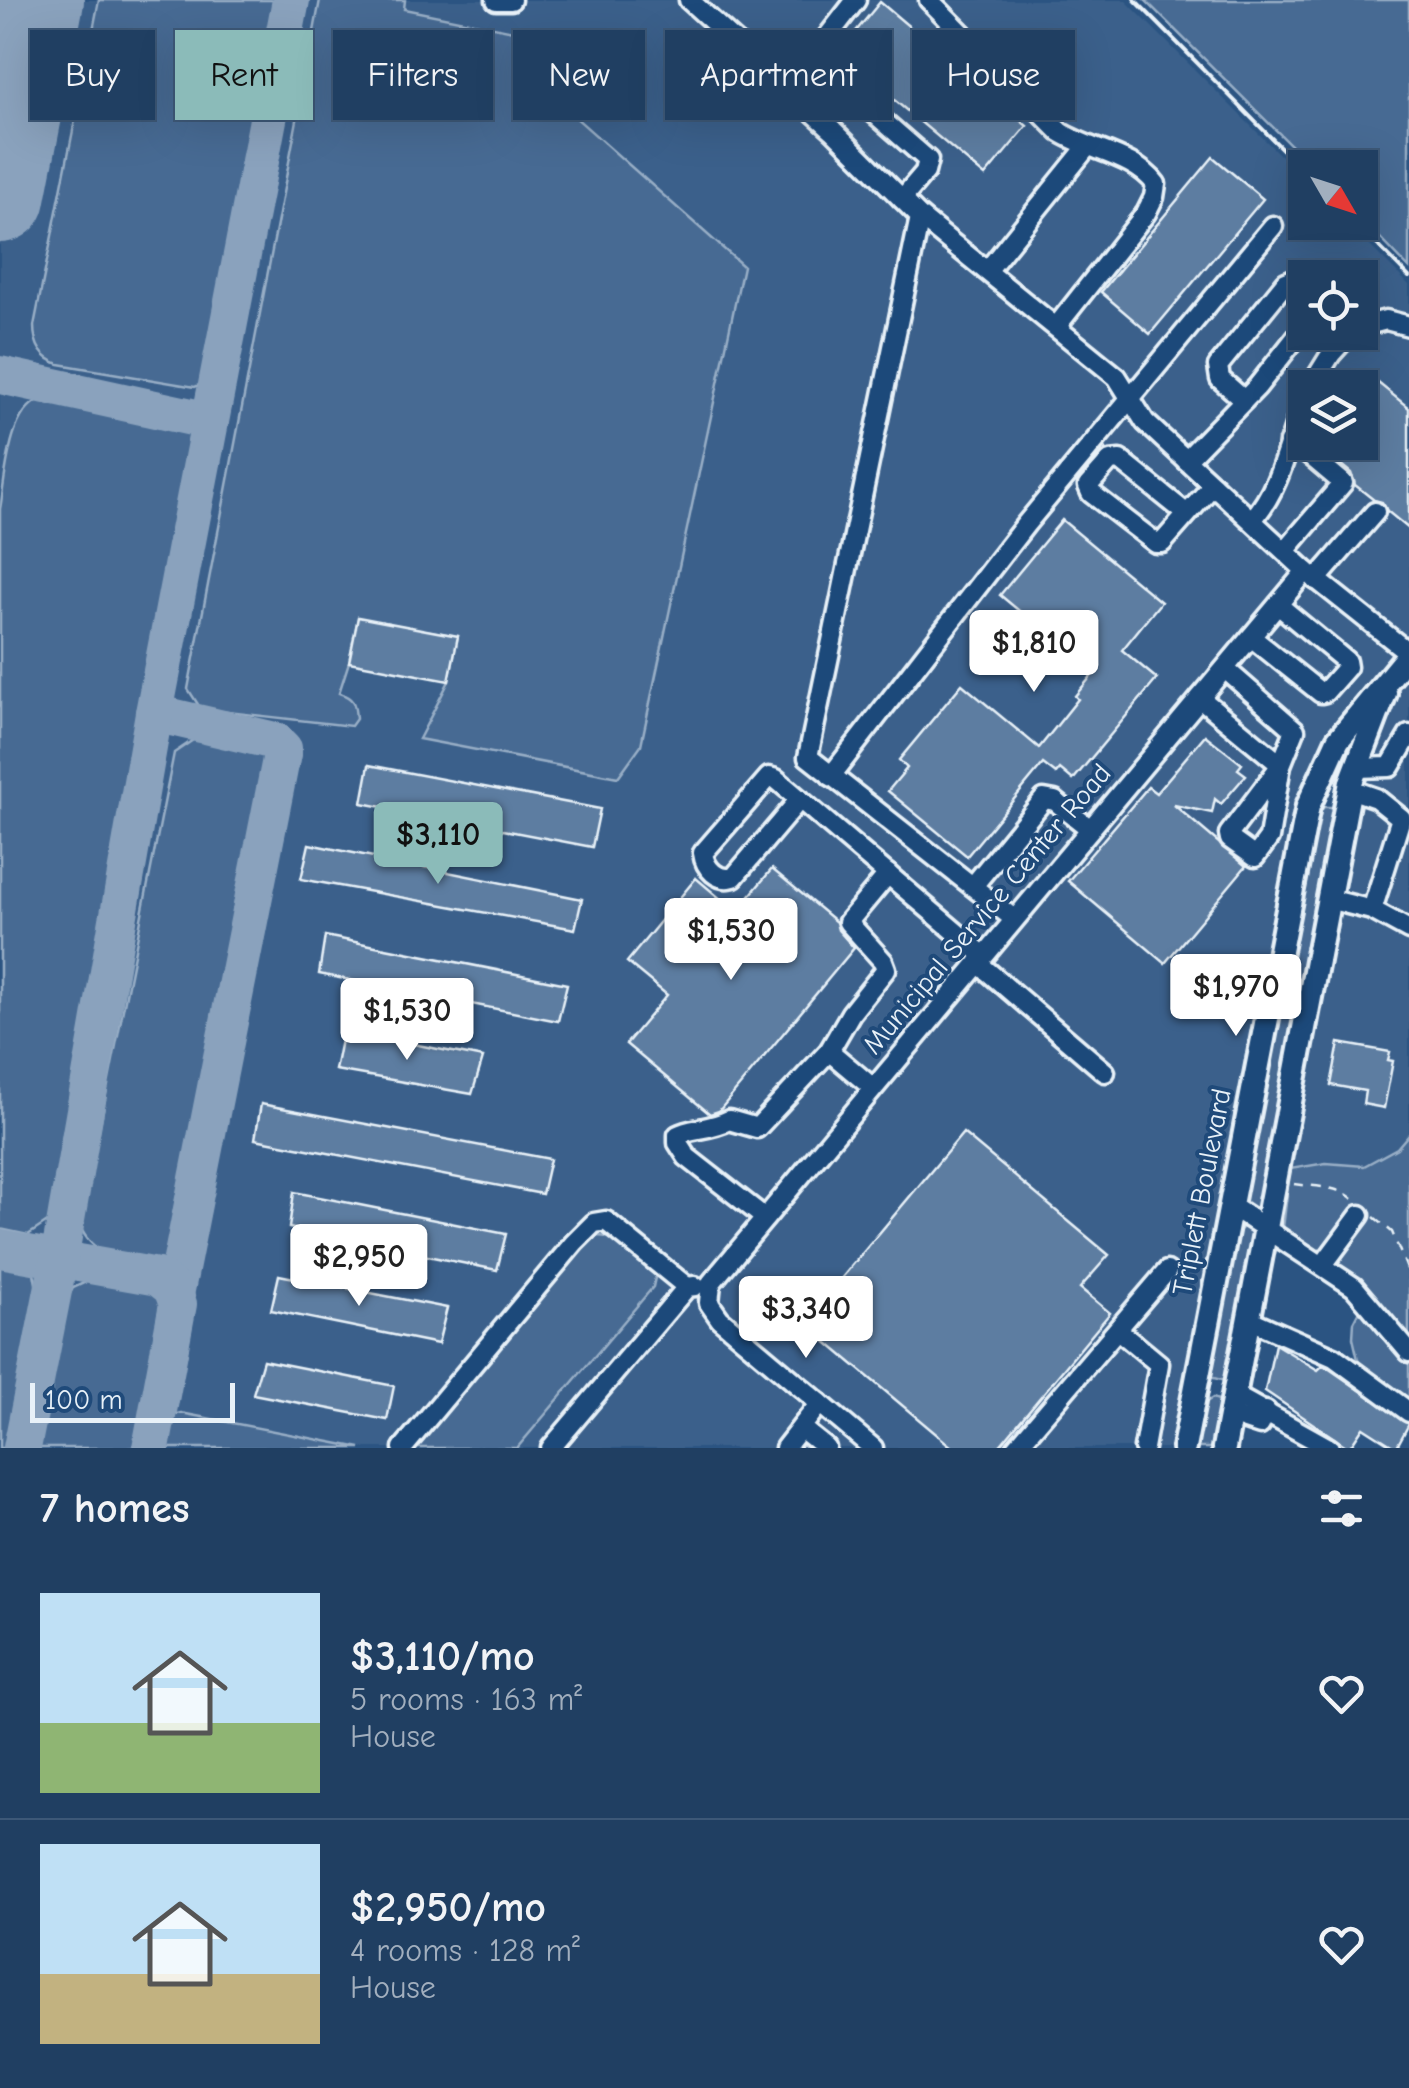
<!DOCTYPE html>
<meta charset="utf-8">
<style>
:root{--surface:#203f62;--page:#284668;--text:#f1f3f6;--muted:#a2afbe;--line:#3d5877;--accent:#8bbbb9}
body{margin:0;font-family:"Comic Neue",sans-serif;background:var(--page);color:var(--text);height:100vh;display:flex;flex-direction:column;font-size:38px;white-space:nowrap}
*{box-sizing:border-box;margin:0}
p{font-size:32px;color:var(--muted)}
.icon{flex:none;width:55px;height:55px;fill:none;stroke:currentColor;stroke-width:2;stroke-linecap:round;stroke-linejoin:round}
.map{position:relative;height:1448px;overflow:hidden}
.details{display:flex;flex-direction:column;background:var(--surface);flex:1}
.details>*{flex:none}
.guide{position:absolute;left:30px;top:30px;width:1350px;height:90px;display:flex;gap:20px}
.needle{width:65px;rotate:129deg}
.buttons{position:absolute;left:1288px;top:150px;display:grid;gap:20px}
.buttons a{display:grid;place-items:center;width:90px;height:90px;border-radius:0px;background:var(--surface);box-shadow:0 10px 40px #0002,0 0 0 2px var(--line);font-size:50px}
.scale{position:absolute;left:30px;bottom:25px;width:205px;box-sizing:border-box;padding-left:10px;border:5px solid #e8f1f8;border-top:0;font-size:28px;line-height:35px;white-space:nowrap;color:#e8f1f8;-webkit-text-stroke:8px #1f4a7a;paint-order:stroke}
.price{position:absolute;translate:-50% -85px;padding:0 22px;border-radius:10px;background:#fff;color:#222;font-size:32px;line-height:65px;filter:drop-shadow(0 2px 5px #0008)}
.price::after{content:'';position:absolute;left:50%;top:60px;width:30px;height:22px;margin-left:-15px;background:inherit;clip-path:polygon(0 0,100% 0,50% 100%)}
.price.on{background:var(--accent);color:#111}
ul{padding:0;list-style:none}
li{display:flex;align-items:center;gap:30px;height:250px;padding:0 40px}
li+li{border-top:2px solid var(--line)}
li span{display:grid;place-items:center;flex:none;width:280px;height:200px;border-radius:0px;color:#555}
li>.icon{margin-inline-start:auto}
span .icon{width:120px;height:120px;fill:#fffc;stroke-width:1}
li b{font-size:42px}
h2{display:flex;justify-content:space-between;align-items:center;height:120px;padding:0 40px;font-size:42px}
.tag{padding:0 35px;border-radius:0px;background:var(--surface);box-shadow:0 10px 40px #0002,0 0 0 2px var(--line);font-size:35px;line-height:90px}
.tag.on{background:var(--accent);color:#111}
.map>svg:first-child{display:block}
</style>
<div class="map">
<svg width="1409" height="1448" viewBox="0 0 1409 1448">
<rect width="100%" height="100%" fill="#2b5482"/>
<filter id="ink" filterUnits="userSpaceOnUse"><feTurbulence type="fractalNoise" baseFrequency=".01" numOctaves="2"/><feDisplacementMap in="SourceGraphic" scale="20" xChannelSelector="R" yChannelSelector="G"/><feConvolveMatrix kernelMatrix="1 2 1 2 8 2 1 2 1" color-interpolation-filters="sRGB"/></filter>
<g filter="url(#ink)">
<path fill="#3a608b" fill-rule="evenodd" d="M0 0H1125L1305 180V222L1347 223 1409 285V1134L1398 1148 1364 1166 1326 1163 1290 1169 1312 989 1342 825 1390 680 1325 763 1184 1448H0ZM1305 278H1360V332H1305ZM1305 388H1360V442H1305Z"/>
<g fill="#476b93" stroke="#98aec6" stroke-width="2.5">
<path d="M99 0H289L218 365 210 380 195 387 59 364C41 358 34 344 34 326Z"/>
<path d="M320 0H405L404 9 528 34 576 88 557 101 743 266 641 745 618 777 419 739 449 681 458 636 358 618 349 662 339 693C354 698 355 703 356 719L351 726 201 709 188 689Z"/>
<polygon points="1145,0 1409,0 1409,268 1360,217 1360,168 1313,167"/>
<path d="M48 398 182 424 194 433 200 453 55 1204 49 1221 28 1235 0 1229V509C6 477 8 401 48 398Z"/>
<path d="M202 734 260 744 271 759 272 780 178 1253 174 1263 165 1266C132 1260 94 1261 80 1226L174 753Z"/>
<polygon points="1324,807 1330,807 1338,816 1259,1207 1252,1208 1242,1200 1306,864 1319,813"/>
<polygon points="1409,1134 1409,1421 1366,1394 1353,1338 1354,1322 1370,1291 1283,1228 1290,1169 1326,1163 1364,1166 1397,1148"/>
<polygon points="1246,1225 1257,1232 1225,1381 1210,1377 1210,1370 1236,1233"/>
<path d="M596 1236C621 1236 641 1255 656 1273L653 1287 517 1448H413L580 1243Z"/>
<polygon points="0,1260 26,1267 34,1273 39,1300 11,1448 0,1448"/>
<polygon points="90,1280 136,1286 167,1298 170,1308 142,1448 38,1448 67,1300 73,1288"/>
<polygon points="1213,1398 1221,1401 1225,1407 1217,1448 1195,1448 1203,1404"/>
<path d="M181 1413 361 1448H160C163 1433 163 1416 181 1413Z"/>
</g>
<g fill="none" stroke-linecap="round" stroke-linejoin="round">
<g stroke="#8aa2bd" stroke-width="38">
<polyline points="0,375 210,421"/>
<polyline points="154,713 275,741 283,749 175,1295"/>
<polyline points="0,1249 158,1277 172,1288 178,1304 151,1448"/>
<polyline points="22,1448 59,1260 154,713 291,0"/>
</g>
<polyline stroke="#8aa2bd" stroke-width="92" points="0,197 38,0"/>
</g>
<g fill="#5d7da1" stroke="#e8f1f8" stroke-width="2.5">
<polygon points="880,2 1027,126 985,176 838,53"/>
<polygon points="1213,157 1263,199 1150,334 1101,292"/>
<polygon points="1372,378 1409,408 1409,529 1387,511 1382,502 1374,500 1355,485 1351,473 1317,445 1360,442 1360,393"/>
<polygon points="1062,520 1161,602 1122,650 1157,679 1073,780 1060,769 1056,774 1043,764 967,856 888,791 907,768 899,760 962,684 1039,748 1078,699 1075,696 1094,673 1000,595"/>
<polygon points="358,617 458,636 449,681 349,662"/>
<polygon points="1205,735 1242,764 1238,769 1246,775 1221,804 1215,799 1212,813 1174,805 1246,866 1165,963 1068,881 1148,787 1156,793"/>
<polygon points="369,765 600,809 592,847 362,803"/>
<polygon points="309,844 582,899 575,929 301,879"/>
<polygon points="772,869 836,922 838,930 854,948 719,1111 710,1114 626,1044 667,995 627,962 696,878 736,912"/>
<polygon points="325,936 567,984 558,1021 319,974"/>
<polygon points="343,1030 483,1058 472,1094 335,1070"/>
<polygon points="1339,1043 1390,1052 1388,1060 1393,1061 1384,1108 1363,1104 1365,1091 1331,1085"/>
<polygon points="261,1104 550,1159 542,1194 255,1139"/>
<polygon points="963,1133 1109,1255 1080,1288 1110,1313 998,1448 953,1448 804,1323"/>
<polygon points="294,1192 506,1234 497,1270 289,1228"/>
<polygon points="279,1275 447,1308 438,1344 271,1310"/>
<polygon points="1275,1344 1318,1370 1322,1366 1328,1368 1409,1424 1396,1448 1363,1427 1349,1448 1265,1391"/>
<polygon points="263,1360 394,1386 387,1420 253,1394"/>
</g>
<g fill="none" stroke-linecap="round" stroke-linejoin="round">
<g stroke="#e8f1f8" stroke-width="25">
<g id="minor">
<polyline points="496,0 511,0"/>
<polyline points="689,0 833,130 920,217 808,757 1014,919"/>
<path d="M929 0 1060 132C1090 151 1134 155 1156 184L1154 197 1146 213 1056 327"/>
<polyline points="811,58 928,160 925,172 902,199"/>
<polyline points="787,89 856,0"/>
<polyline points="920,217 1117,377 1145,422 1306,571 1409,653"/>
<polyline points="987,271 1087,147"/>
<polyline points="1360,327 1386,320 1409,326"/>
<polyline points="1310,388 1331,354 1351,332"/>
<polyline points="1244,400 1220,379 1218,366 1286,282 1298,277 1305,283"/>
<polyline points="1186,460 1257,387 1305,326"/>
<polyline points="1187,514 1120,460 1110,461 1088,486 1091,493 1156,543 1162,543 1213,485"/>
<path d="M1252 520C1283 485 1288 440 1305 397"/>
<polyline points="1285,551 1343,483 1305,451 1289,442"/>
<polyline points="1316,580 1375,512"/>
<polyline points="1251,637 1321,693 1325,692 1347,667 1346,661 1278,605"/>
<polyline points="1200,698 1281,765 1229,834 1230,839 1255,857 1269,838 1281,765 1295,730 1225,669"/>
<polyline points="1356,768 1390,767 1409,735"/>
<polyline points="831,776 1026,524 1273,226"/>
<path d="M800 799 734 877C718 882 705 869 703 853L769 777 776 779 984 956"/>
<polyline points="973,886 1044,799 1055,801 1089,828"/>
<polyline points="1328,899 1372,910 1401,818 1376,798 1350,789"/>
<polyline points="1372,910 1409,930"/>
<polyline points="978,963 1105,1072"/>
<polyline points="829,1051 873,1088"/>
<polyline points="1230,1205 1354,1287 1409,1352"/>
<path d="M765 1218 687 1157 678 1143V1135C690 1128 710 1130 729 1120L757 1128 829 1051 851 1013 886 969 883 961 848 922 888 874"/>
<polyline points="1323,1265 1360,1215"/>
<polyline points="1248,1319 1334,1357 1409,1412"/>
<polyline points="1118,1330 1159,1364 1144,1448"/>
<polyline points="1234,1395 1329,1448"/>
<polyline points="1230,1415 1260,1425 1266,1411"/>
<polyline points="801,1428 826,1448"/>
<polyline points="403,1448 574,1243 594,1223 606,1221 687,1287"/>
<polyline points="551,1448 687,1287 695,1286"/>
<polyline points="785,1448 820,1403"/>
<polyline points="873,1448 720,1319 709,1303 711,1283 1306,571"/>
<polyline points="1016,1448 1167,1271"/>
</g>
</g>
<g stroke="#e8f1f8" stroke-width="30">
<g id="major">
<polyline points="1184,1448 1308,806 1338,740 1409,654"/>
<polyline points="1224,1448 1351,782 1385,693"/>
</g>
</g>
<g stroke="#e8f1f8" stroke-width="2.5" stroke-dasharray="10 8" stroke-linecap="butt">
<path d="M1294 1184C1314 1187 1337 1185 1353 1199"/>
<polyline points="1374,1217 1392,1232 1409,1274"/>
</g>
<use href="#minor" stroke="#1f4a7a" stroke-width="18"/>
<use href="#major" stroke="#1f4a7a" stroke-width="22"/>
<g stroke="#e8f1f8" stroke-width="4">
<polyline points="1135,0 1305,172"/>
<polyline points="1355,222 1409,277"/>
</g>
</g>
</g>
<g text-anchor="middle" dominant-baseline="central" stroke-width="8" stroke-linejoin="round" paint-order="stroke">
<g font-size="28" fill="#e8f1f8" stroke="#1f4a7a">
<text transform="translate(987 909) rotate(-50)">Municipal Service Center Road</text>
<text transform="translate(1202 1192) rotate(-79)">Triplett Boulevard</text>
</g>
</g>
</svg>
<div class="buttons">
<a><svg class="needle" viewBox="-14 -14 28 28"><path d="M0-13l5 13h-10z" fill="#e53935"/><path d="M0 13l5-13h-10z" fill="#a2afbe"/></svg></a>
<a><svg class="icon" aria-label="locate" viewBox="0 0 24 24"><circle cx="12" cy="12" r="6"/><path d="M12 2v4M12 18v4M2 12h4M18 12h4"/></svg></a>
<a><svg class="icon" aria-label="layers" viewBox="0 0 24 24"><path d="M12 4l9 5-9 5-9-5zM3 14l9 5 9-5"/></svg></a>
</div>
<div class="scale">100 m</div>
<b class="price" style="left:1034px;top:695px">$1,810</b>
<b class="price on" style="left:438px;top:887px">$3,110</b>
<b class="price" style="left:731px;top:983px">$1,530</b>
<b class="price" style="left:1236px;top:1039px">$1,970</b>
<b class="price" style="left:407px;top:1063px">$1,530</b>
<b class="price" style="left:359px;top:1309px">$2,950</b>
<b class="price" style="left:806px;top:1361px">$3,340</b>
<div class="guide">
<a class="tag">Buy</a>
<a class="tag on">Rent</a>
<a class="tag">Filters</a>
<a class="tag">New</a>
<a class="tag">Apartment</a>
<a class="tag">House</a>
</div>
</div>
<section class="details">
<h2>7 homes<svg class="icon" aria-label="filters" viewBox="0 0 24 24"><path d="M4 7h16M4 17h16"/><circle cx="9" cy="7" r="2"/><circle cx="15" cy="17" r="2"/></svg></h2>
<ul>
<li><span style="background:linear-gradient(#bfe0f5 65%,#8fb573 0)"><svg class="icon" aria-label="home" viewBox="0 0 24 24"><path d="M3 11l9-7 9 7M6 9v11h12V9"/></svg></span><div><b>$3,110/mo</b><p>5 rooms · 163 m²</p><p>House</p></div><svg class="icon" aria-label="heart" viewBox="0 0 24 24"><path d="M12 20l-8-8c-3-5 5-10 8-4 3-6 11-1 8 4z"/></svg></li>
<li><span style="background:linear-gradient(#bfe0f5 65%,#c2b280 0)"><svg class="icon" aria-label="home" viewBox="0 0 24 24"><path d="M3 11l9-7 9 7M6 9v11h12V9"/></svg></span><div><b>$2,950/mo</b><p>4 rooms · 128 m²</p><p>House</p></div><svg class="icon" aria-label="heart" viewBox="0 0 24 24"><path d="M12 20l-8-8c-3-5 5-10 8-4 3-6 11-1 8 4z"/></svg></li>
</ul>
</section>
